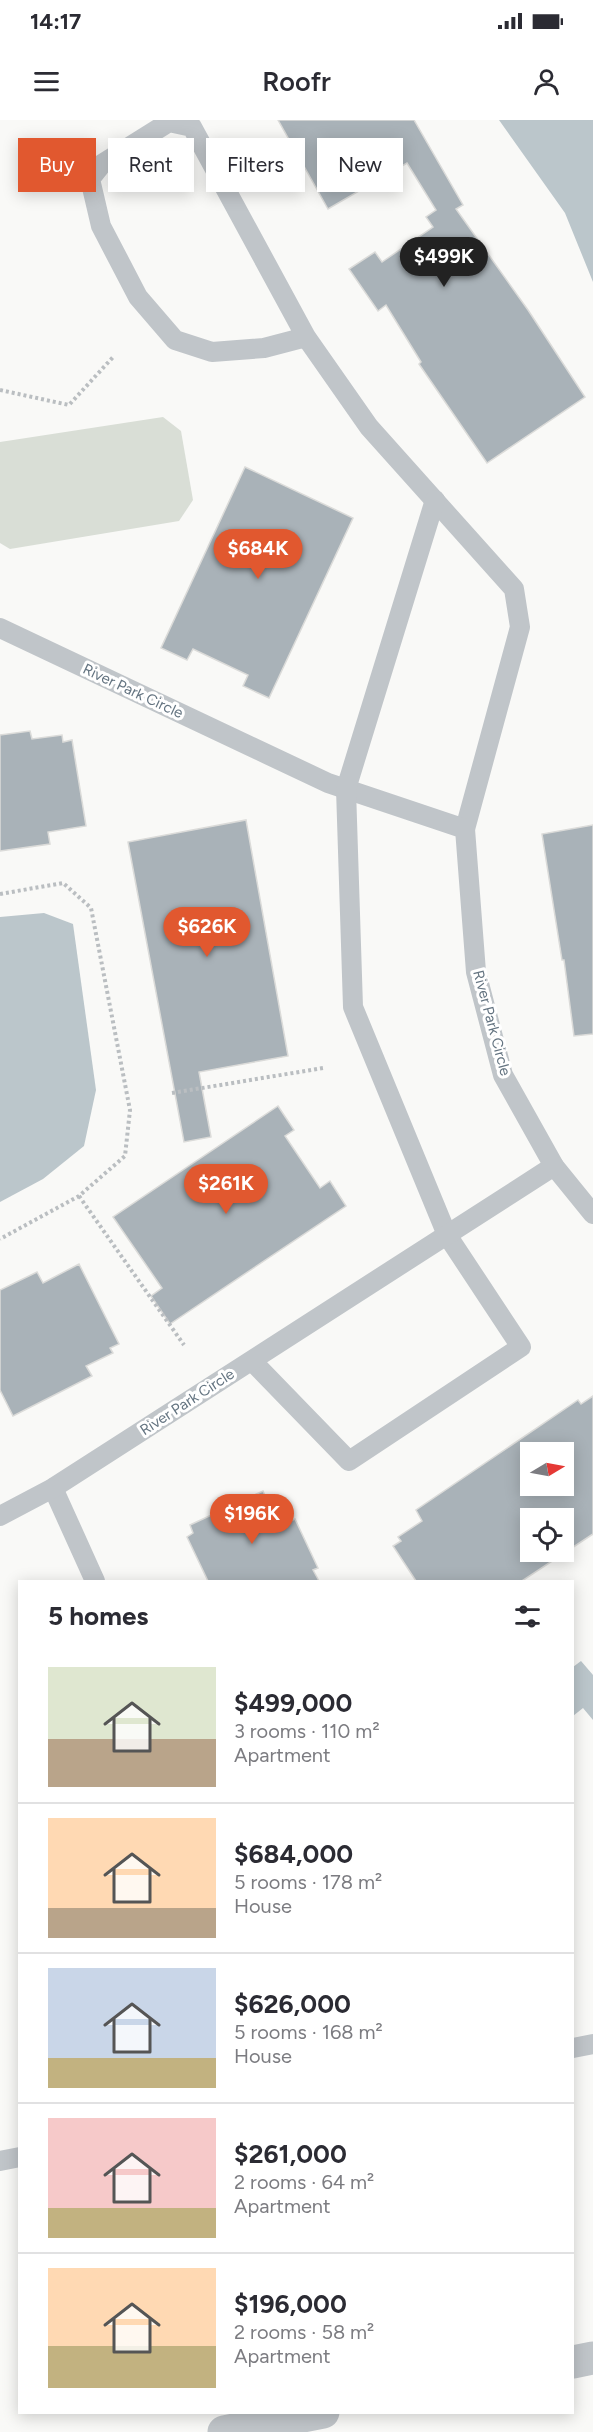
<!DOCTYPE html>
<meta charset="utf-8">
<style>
:root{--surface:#fff;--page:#f2f2f3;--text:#2b2b33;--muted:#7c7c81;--line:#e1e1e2;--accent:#e1582f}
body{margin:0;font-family:Figtree,sans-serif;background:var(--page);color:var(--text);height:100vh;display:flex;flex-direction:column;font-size:22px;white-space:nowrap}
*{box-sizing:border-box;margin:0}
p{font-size:20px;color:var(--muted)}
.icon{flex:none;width:33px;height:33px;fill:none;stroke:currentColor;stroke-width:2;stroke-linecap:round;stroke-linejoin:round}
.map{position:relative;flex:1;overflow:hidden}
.drawer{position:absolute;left:18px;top:1460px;width:556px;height:834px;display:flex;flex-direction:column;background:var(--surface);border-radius:0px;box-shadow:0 3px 15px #0003}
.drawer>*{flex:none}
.top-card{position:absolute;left:18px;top:18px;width:558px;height:54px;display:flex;gap:12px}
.needle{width:39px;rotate:80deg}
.controls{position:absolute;left:520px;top:1322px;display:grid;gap:12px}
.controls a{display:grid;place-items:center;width:54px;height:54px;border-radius:0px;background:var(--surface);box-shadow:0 3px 15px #0003;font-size:30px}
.price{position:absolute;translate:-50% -51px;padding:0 14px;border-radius:21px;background:var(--accent);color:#fff;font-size:20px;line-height:39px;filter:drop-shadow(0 2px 3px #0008)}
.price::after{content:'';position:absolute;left:50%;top:36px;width:18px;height:14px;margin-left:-9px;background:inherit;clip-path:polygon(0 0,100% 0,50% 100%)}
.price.on{background:#222;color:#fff}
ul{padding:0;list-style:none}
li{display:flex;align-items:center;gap:18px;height:150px;padding:0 30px}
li+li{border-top:2px solid var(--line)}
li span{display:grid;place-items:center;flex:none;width:168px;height:120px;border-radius:0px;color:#555}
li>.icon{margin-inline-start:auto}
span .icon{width:72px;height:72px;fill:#fffc;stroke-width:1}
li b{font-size:26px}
h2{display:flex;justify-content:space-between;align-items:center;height:72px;padding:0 30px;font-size:26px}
.pill{padding:0 21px;border-radius:0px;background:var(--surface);box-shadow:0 3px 15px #0003;font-size:21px;line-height:54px}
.pill.on{background:var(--accent);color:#fff}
.status{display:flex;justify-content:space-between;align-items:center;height:42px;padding:0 30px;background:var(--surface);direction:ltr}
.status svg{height:16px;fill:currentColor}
header{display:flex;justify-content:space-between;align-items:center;height:78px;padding:0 30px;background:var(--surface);font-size:27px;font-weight:600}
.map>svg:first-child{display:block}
</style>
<div class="status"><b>14:17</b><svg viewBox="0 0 49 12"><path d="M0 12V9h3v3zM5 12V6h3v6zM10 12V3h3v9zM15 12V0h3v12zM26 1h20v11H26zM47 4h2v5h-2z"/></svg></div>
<header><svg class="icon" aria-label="menu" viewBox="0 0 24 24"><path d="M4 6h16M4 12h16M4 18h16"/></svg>Roofr<svg class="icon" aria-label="person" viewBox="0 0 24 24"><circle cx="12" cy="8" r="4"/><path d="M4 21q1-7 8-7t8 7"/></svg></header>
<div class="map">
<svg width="593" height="2312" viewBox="0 0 593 2312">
<rect width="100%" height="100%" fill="#f9f9f7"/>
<polygon fill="#d9ded6" points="163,297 181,311 193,380 179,401 10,429 0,423 0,322"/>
<g fill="#bbc6cb">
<polygon points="499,0 593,0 593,162 565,93"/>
<polygon points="44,793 73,804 96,970 84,1026 43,1059 0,1082 0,797"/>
<polygon points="581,1541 593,1555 593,1600 583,1588 573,1596 573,1547"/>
</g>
<g fill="#a9b2b8" stroke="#dbdbd9" stroke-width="1.5" fill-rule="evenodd">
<polygon points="278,0 414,0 463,85 456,89 528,190 585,277 487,343 419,244 421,242 386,185 378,191 349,149 375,132 382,142 433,107 426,97 436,90 407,43 328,89"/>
<polygon points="245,347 353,398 269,578 243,566 248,555 193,529 187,540 161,528"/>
<polygon points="30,611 32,619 62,615 63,622 72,620 86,706 48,712 50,724 0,731 0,615"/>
<polygon points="246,700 288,936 199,952 211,1017 184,1022 128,722"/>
<polygon points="593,705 593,914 574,916 564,840 562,840 542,714"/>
<polygon points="278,986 294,1010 285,1016 320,1068 330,1061 346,1086 170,1204 151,1176 162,1168 113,1097"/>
<polygon points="79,1144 119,1224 110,1228 113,1233 86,1246 92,1256 13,1296 0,1270 0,1170 37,1152 43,1163"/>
<path d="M593 1276V1414L522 1461H416L393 1426 401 1421 398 1417 422 1401 416 1390 578 1280 581 1284ZM531 1332H564V1365H531ZM531 1398H564V1431H531Z"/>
<polygon points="263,1371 267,1380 272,1377 284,1404 295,1399 318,1448 313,1450 319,1461 208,1461 187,1417 193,1413 190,1405"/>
</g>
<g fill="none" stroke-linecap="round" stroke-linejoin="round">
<g stroke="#babec1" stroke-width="4" stroke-dasharray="3 3" stroke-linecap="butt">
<polyline points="0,270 69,285 114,236"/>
<polyline points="0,774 63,763 91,788 130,990 125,1036 79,1076 0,1119"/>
<polyline points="172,973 323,948"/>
<polyline points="79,1076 184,1225"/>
</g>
<g stroke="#c0c5c9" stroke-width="20">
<polyline points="306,217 264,228 212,232 175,220 138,177 101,106 90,59 102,44 169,2 192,7 306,217 369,307 514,469 520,507 465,709"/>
<polyline points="0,508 328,663 465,709 476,852 503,955 554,1046 593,1094"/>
<polyline points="252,1241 349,1341 521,1227 447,1115 353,887 346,669 435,380"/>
<polyline points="53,1368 95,1461"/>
<polyline points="0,1396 53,1368 554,1046"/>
<polyline points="573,1928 593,1924"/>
<polyline points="0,2041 20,2037"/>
</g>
<g stroke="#c0c5c9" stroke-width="33">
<polyline points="573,2242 593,2238"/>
<polyline points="224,2312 323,2292"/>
</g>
</g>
<g text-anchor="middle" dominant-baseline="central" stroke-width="6" stroke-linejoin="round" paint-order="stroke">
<g font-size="15" fill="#647481" stroke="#fff">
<text transform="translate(133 571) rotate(25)">River Park Circle</text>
<text transform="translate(492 903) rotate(75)">River Park Circle</text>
<text transform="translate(187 1282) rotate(-33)">River Park Circle</text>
</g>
</g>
</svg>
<div class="controls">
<a><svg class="needle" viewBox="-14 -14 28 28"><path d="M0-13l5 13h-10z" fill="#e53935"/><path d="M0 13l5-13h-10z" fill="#7c7c81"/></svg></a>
<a><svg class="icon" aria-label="locate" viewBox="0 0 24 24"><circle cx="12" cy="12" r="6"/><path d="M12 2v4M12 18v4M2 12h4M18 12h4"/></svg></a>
</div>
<b class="price on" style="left:444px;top:168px">$499K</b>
<b class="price" style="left:258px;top:460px">$684K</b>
<b class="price" style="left:207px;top:838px">$626K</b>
<b class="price" style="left:226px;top:1095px">$261K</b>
<b class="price" style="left:252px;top:1425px">$196K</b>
<div class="top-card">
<a class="pill on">Buy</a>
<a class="pill">Rent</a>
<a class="pill">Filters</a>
<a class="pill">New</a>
</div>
<section class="drawer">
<h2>5 homes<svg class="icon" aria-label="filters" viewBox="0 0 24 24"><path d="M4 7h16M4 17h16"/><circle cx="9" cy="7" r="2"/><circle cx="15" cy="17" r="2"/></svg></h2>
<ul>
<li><span style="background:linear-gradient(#dfe7d0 60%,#b9a48a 0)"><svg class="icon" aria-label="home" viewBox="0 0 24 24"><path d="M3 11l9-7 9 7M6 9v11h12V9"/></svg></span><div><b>$499,000</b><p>3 rooms · 110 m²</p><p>Apartment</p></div></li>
<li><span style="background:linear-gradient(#ffd9b3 75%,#b9a48a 0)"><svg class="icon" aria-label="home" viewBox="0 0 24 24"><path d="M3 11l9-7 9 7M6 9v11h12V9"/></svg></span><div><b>$684,000</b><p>5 rooms · 178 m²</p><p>House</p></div></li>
<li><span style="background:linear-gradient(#c9d6e8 75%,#c2b280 0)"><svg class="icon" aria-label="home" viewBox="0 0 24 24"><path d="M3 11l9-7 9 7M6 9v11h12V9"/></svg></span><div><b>$626,000</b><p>5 rooms · 168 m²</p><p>House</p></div></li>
<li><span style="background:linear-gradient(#f6c9c9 75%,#c2b280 0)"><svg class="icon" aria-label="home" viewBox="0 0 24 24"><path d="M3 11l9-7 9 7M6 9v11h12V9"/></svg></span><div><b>$261,000</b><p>2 rooms · 64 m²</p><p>Apartment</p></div></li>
<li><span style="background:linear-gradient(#ffd9b3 65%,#c2b280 0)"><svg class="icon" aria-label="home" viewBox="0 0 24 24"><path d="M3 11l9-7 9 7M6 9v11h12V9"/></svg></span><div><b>$196,000</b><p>2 rooms · 58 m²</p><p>Apartment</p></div></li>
</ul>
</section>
</div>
